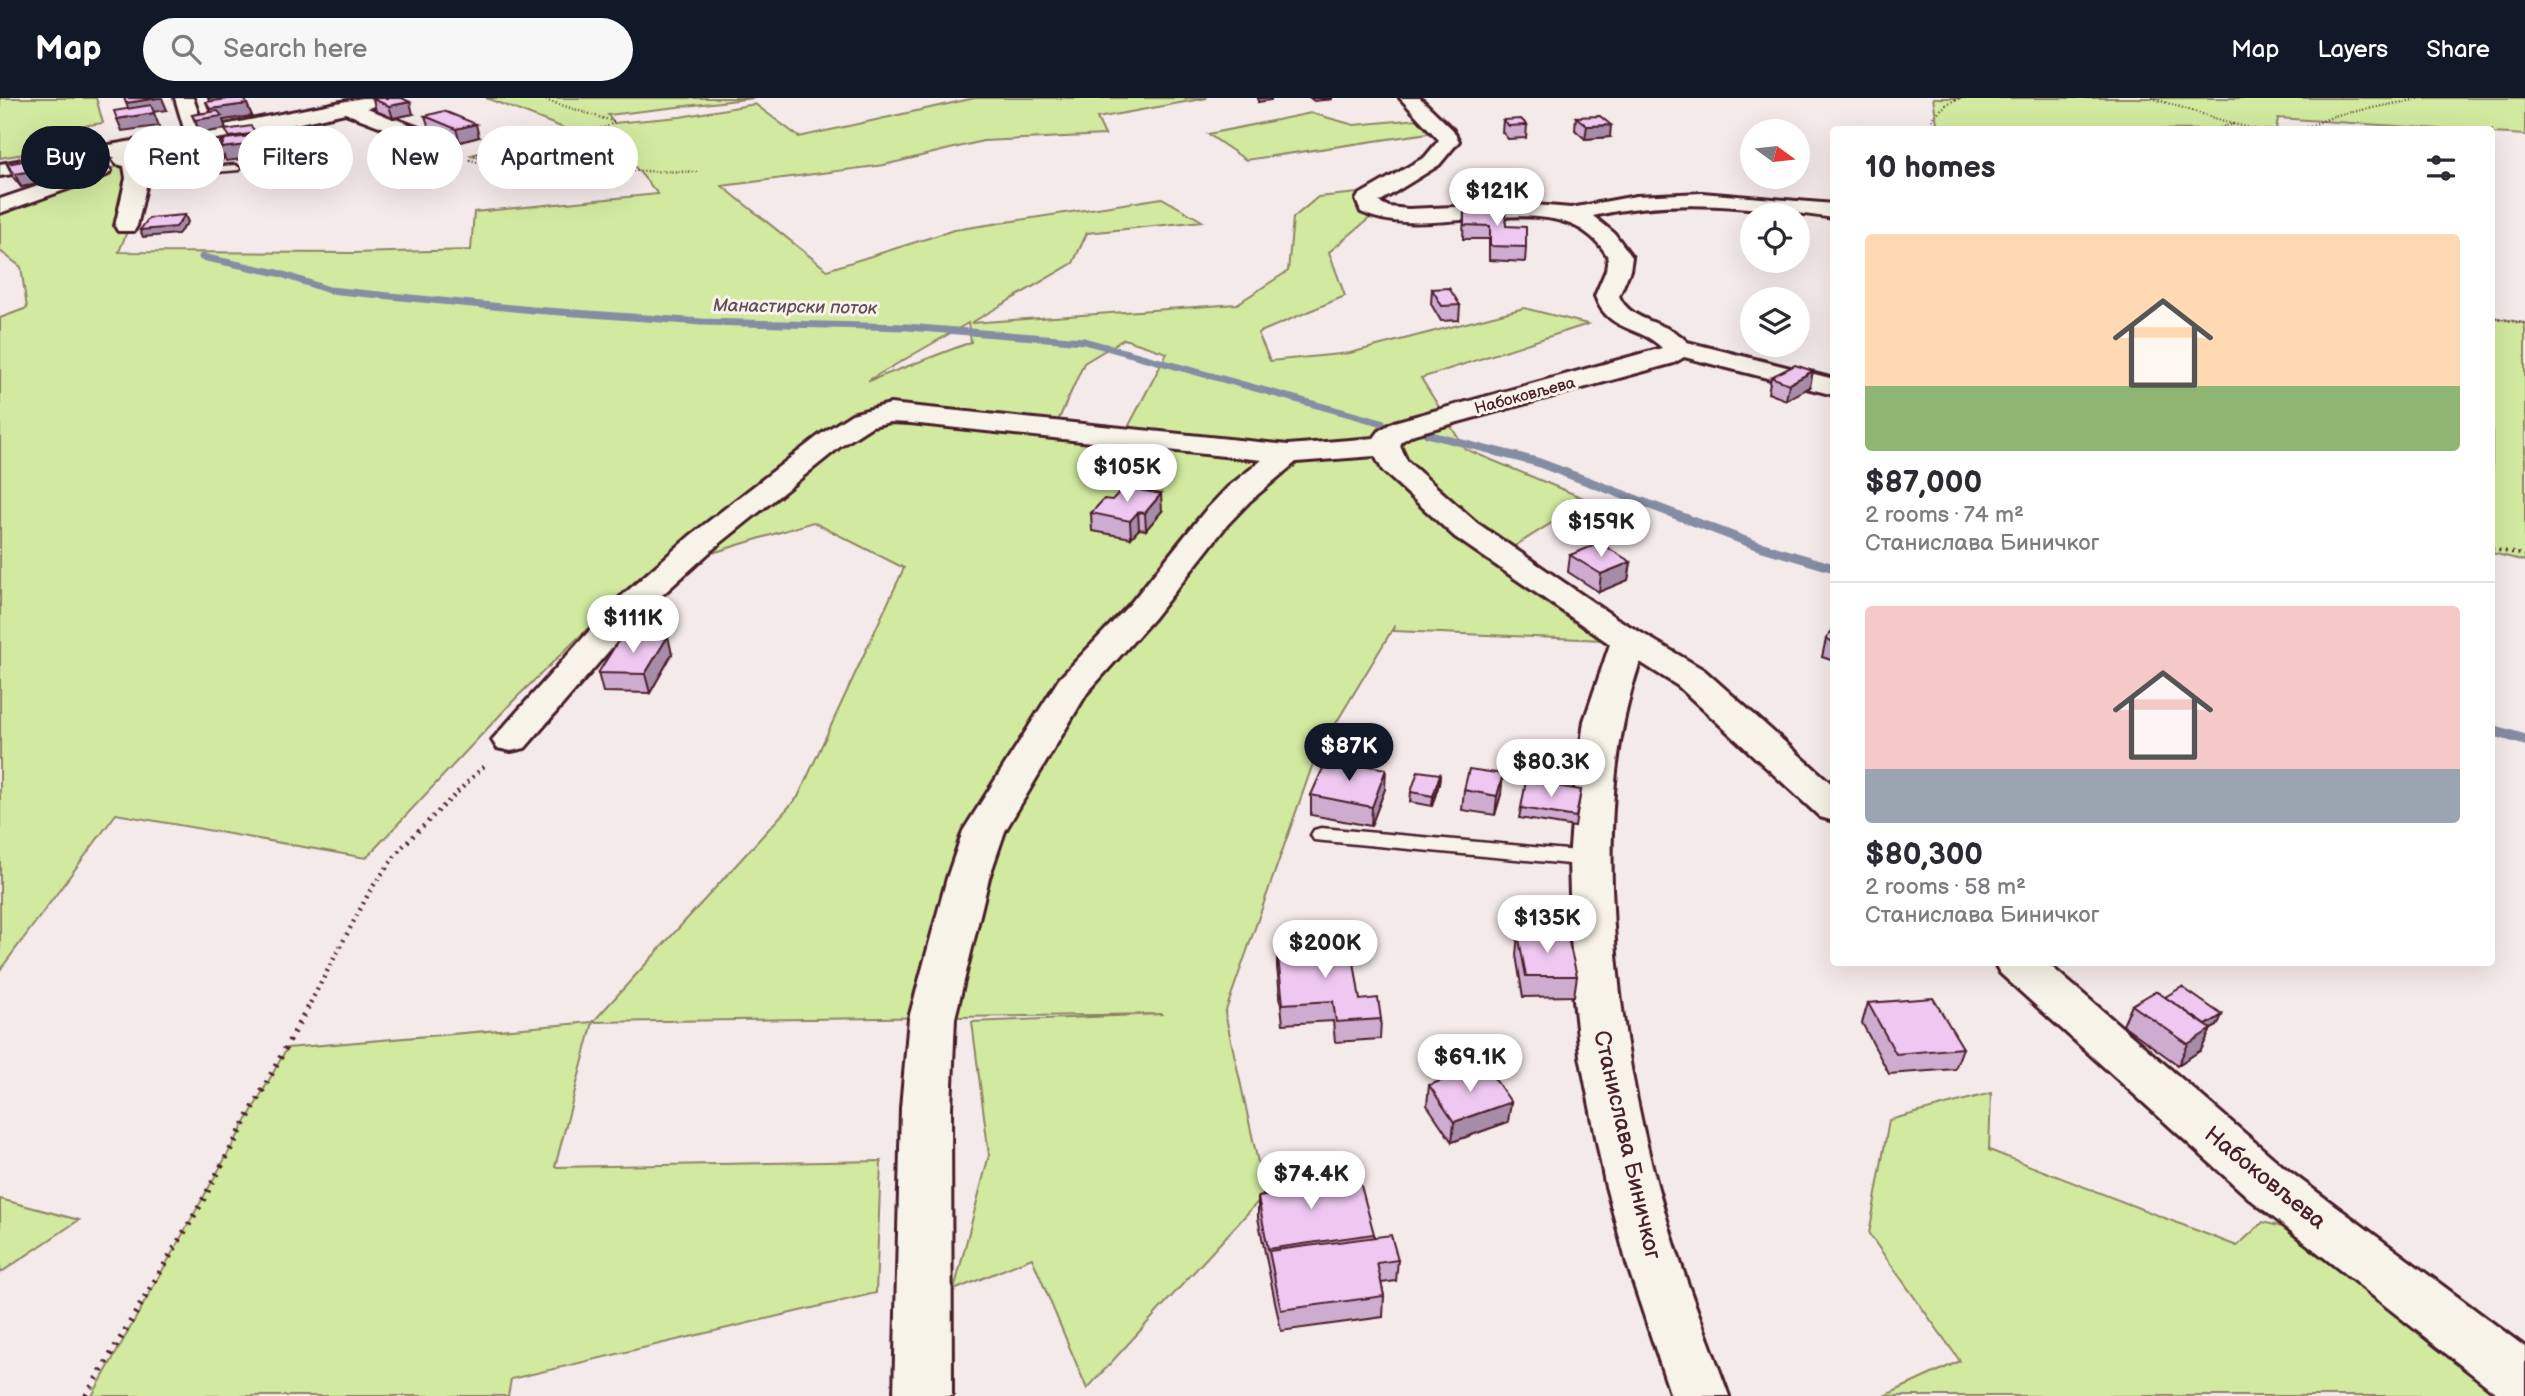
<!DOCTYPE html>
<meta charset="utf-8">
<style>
:root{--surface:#fff;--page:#f7f7f7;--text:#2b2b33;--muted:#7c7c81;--line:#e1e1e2;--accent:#111827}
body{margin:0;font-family:"Balsamiq Sans",sans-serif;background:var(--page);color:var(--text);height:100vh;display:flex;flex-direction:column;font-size:26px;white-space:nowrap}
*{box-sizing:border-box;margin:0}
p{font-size:23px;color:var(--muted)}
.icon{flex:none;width:38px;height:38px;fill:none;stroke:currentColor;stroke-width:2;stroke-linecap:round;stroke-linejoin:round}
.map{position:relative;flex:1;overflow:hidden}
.drawer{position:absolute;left:1830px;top:28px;width:665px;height:840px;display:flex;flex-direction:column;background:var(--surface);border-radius:7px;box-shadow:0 7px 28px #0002}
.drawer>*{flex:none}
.guide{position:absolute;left:21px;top:28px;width:665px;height:63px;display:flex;gap:14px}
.needle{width:46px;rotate:105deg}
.fabs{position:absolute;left:1740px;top:21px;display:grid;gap:14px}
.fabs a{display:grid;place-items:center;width:70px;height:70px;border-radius:50%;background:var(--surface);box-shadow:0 7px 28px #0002;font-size:35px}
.price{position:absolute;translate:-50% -60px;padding:0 16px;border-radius:24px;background:#fff;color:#222;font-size:23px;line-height:46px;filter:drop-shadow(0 2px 4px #0008)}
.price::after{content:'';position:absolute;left:50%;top:42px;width:21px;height:16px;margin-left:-10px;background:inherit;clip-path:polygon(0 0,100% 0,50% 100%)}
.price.selected{background:var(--accent);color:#fff}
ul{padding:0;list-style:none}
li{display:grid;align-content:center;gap:14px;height:371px;padding:0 35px}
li+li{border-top:2px solid var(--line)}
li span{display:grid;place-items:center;height:217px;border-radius:7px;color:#555}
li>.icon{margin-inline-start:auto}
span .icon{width:126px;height:126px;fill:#fffc;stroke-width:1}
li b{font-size:30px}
h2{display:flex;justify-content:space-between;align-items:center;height:84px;padding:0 35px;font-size:30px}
.pill{padding:0 24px;border-radius:32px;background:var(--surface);box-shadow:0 7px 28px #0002;font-size:24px;line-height:63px}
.pill.selected{background:var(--accent);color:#fff}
header{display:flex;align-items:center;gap:42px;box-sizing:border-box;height:98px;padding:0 35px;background:var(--accent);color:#fff}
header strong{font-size:33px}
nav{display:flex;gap:38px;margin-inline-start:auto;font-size:24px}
.search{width:490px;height:63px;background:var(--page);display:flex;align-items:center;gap:18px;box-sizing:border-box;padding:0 24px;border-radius:38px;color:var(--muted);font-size:26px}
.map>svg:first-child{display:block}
</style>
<header>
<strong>Map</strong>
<div class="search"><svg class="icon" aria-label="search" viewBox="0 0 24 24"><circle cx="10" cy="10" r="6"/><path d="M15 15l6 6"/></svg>Search here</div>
<nav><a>Map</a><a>Layers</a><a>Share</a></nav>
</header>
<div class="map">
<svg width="2525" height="1298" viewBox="0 0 2525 1298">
<rect width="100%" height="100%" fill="#f5eaea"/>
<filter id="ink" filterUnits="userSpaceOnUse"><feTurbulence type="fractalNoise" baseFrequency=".0143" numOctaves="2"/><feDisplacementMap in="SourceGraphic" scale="14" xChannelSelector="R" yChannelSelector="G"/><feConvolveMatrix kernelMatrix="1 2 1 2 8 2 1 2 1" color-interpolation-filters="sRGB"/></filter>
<g filter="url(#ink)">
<g fill="#d1ea9f" stroke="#8e8465" stroke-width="2" fill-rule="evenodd">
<polygon points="0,0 96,0 103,25 75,29 77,47 0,60"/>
<path d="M486 0H755L608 17 614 25 680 19 755 6 799 39 975 0H1207L1097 20 1105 37 983 43 884 67 722 88 827 172 954 132 1162 100 1202 123 1087 135 1073 165 971 225 1237 206 1288 173 1293 120 1318 99 1378 93 1377 114 1329 154 1345 198 1258 235 1270 263 1350 255 1524 210 1588 226 1421 280 1465 351 1588 402 1502 456 1629 543 1394 533 1395 527 1315 660 1225 915 1265 1096 1087 1291 1032 1160 954 1192 989 1057 972 924 1163 916 593 924 555 1069 881 1063 876 1195 511 1281 508 1298H92L287 950 593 924 798 699 904 470 813 424 644 476 516 600 366 760 116 716 0 872V220L27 210 21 169 0 153V114L120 67 143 81 135 113 119 154 352 155 471 152 474 114 658 96 631 64 532 73 471 57 569 32ZM968 225 971 244 869 283V282ZM1124 241 1167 255 1123 339 1054 332 1084 265Z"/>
<polygon points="1933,0 2525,0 2525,37 2492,35 2492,32 2439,31 2278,20 2276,32 1938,31"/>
<polygon points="1311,15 1354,27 1429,20 1442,33 1246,62 1208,36"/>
<polygon points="2492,219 2525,225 2525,463 2492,455"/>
<polygon points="1991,995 1989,1052 2237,1148 2263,1124 2346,1145 2525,1298 1884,1298 1960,1263 1869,1136 1889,1022"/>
<polygon points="0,1101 79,1122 0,1175"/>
</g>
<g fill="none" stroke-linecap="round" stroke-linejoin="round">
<g stroke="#858da5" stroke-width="7">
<polyline points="202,159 278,175 329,192 533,212 702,224 907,229 1084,243 1382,325"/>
<polyline points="1427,336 1501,355"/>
</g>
<polyline stroke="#858da5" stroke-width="9" points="1494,353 1537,364 1756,447 1834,470"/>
<polyline stroke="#858da5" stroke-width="11" points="2492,632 2525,642"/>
<g stroke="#4a1f2b" stroke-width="5">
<g id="service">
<polygon points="235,67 240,70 239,72 137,81 132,78 137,75"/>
<polygon points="1321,730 1590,754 1597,756 1600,761 1597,766 1590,768 1314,742 1311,737 1314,732"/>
</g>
</g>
<g stroke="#4a1f2b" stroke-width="6">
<g id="minor">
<polygon points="175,0 193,0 204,31 362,0 397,0 395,4 367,10 440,38 443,42 440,46 426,46 345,15 264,33 127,56 141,60 148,80 137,128 134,133 118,133 115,128 126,80 124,68 116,66 113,62 115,59 0,78 0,66 185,34"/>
<path d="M1400 0H1420L1453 32 1459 43 1439 67 1379 104 1389 109 1408 111 1523 106 1571 110 1636 98 1702 95 1834 106V120C1755 109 1672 99 1593 118L1614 135 1632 159 1630 172 1619 198C1630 225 1669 223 1687 244L1834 281V297L1684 259 1674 265 1414 336 1402 343 1400 348 1407 363 1477 425 1616 520 1704 572 1834 688V723L1820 719 1678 588 1640 564C1615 637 1610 712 1612 789 1616 911 1638 1032 1675 1148 1691 1199 1711 1248 1729 1298H1671L1627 1166 1605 1085 1580 958 1573 893 1569 763 1574 698 1584 623 1610 546 1455 439 1383 373 1375 358 1296 364 1250 403 1227 427 1154 520 1087 595 1005 733 989 780 955 920 951 1010 952 1298H894L901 1010 909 920 947 780 963 733 1059 581 1130 506 1205 413 1228 389 1262 362 910 325 890 324 872 328 841 348 713 451 639 518 525 650 511 653 497 650 492 642 615 504 691 437 821 336 852 316 890 306 1288 347 1374 340 1380 332 1394 324 1662 250C1640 227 1608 235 1595 198L1606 172 1608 159C1562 78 1433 149 1361 114L1356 102 1359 97 1425 59 1439 42Z"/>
<polygon points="100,67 107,69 111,73 107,77 0,115 0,101"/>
<polygon points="1994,864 2046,864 2286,1071 2525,1249 2525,1298 2500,1298 2250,1101 2000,875"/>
</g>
</g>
<g stroke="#4a1f2b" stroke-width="2.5" stroke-dasharray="1 2.5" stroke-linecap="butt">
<polyline points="539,0 615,24 606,29 514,46 472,58 470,62 487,67 537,71 698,74"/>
<polyline points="2152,0 2233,26"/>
<polyline points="1936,32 1932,20 1948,5 1960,0"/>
<polyline points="2213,32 2233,26 2259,32"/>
<polyline points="2300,32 2337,17 2423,0"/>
<polyline points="2492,219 2525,226"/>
</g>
<polyline stroke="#4a1f2b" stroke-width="3.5" stroke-dasharray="2 4.5" stroke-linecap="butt" points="2492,451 2525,457"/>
<polyline stroke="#4a1f2b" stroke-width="4.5" stroke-dasharray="2 5" stroke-linecap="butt" points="307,911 371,791 401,750 487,665"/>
<polyline stroke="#4a1f2b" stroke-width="6" stroke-dasharray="2.5 7" stroke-linecap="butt" points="86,1298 198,1111 308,909"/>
<use href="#service" fill="#f7f3e8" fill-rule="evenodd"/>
<use href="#minor" fill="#f7f3e8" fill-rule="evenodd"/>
</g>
<g fill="#ceaccf" stroke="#4a1f2b" stroke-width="2">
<polygon points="208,0 244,0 252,18 223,22 226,31 200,35 192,17 210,14 206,4 210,4"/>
<polygon points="1310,0 1332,0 1332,1 1314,3"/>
<polygon points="373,1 413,16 393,20 376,13"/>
<polygon points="425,18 479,39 460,44 429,30"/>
<polygon points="1576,19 1610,39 1585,41 1575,32"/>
<polygon points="1503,22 1527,27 1526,40 1508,41 1502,34"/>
<polygon points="48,56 88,59 93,72 62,79 53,69"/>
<polygon points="7,66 52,69 58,82 21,89 13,79"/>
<polygon points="1464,112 1506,128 1526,149 1525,164 1489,162 1489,141 1463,141"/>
<polygon points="1432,191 1460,207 1459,222 1441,223 1431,206"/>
<polygon points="1771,279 1810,289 1786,302 1768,295"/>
<polygon points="1162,413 1146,432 1139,431 1131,440 1092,433 1091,415"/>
<polygon points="1570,457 1631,464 1628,482 1599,494 1568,474"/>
<polygon points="1834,530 1834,563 1822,559 1826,541"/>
<polygon points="672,556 650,595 603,594 598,575"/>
<polygon points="1440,676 1439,686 1432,708 1410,704 1411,694"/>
<polygon points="1385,691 1371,728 1311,717 1311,697"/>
<polygon points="1464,692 1501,696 1495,717 1462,712"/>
<polygon points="1581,692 1575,729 1519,720 1521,710"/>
<polygon points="1518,836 1577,878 1574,898 1523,899 1516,857"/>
<polygon points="1277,849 1360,902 1381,921 1380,941 1335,944 1333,923 1283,926 1277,869"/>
<polygon points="2165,899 2222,917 2217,928 2211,931 2201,952 2178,967 2123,927 2132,907"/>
<polygon points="1868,905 1963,950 1955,971 1889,976 1862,925"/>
<polygon points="1429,987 1508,1024 1452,1044 1427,1007"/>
<polygon points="1263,1078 1308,1092 1374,1136 1374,1140 1398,1162 1396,1183 1381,1185 1384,1198 1383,1219 1281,1233 1258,1120 1258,1099 1263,1098"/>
</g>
<g fill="#a78ca9" stroke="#4a1f2b" stroke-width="2">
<polygon points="158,0 162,0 167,12 131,17 126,5"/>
<polygon points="208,0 242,0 212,10"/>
<polygon points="1258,0 1271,0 1271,2 1258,4"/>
<polygon points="1323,0 1332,0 1332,1 1323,2"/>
<polygon points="410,4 413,16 393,20 389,8"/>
<polygon points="247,6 252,18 223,22 226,31 200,35 195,22 213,19 210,11"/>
<polygon points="154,15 159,28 122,33 117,21"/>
<polygon points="476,26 479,39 460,44 456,31"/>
<polygon points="1611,27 1610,39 1585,41 1587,28"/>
<polygon points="256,35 258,40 259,37 263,50 260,59 226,63 224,58 221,66 185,70 180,57 221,42 223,50 232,45 230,39"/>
<polygon points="88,59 93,72 62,79 56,65"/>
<polygon points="52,69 58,82 21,89 15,76"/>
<polygon points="185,117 188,124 178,136 143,139 140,132"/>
<polygon points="1813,273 1810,289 1786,302 1789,286"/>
<polygon points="1161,396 1162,413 1146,432 1145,415"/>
<polygon points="1138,414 1139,431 1131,440 1130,423"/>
<polygon points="1631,464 1628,482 1599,494 1601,476"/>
<polygon points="668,538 672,556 650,595 645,576"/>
<polygon points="1386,671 1385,691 1371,728 1372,709"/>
<polygon points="1440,676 1439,686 1432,708 1433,698"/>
<polygon points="1503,676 1501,696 1495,717 1497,698"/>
<polygon points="2222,917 2217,928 2211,931 2201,952 2178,967 2188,946 2199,932"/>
<polygon points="1511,1004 1508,1024 1452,1044 1454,1024"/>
</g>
<g fill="#efc8f1" stroke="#4a1f2b" stroke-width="2">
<polygon points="124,0 158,0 126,5"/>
<polygon points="235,0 244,0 247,6 210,11 206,4"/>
<polygon points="376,0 402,0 410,4 389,8 373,1"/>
<polygon points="151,7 154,15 117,21 114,13"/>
<polygon points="218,13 222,18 195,22 192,17"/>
<polygon points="444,13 476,26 456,31 425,18"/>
<polygon points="1600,18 1611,27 1587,28 1576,19"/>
<polygon points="1521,21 1527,27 1509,28 1503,22"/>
<polygon points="251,28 256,35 230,39 225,32"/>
<polygon points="259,37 255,46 221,50 225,41"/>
<polygon points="221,42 217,53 180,57 184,46"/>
<polygon points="79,50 88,59 56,65 48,56"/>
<polygon points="44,59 52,69 15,76 7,66"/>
<polygon points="1464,112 1505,114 1506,128 1526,129 1526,149 1490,148 1490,128 1464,127"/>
<polygon points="185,117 176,129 140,132 149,120"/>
<polygon points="1449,190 1460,207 1442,208 1432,191"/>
<polygon points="1795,267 1813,273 1789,286 1771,279"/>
<polygon points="1124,389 1161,396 1145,415 1138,414 1130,423 1091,415 1104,401 1112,402"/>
<polygon points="1600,445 1631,464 1601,476 1570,457"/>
<polygon points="1834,530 1834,544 1826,541"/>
<polygon points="622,537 668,538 645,576 598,575"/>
<polygon points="1327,661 1386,671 1372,709 1311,697"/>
<polygon points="1469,671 1503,676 1497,698 1464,692"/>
<polygon points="1418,673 1440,676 1433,698 1411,694"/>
<polygon points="1526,683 1581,692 1576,719 1521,710"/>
<polygon points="1518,836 1567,836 1577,878 1526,878"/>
<polygon points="1351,845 1360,902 1378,900 1381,921 1336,924 1333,903 1283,906 1277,849"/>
<polygon points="2182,889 2222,917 2206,927 2165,899"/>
<polygon points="2156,893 2211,931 2188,946 2132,907"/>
<polygon points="1933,900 1963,950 1896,956 1868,905"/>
<polygon points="1485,967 1511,1004 1454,1024 1429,987"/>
<polygon points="1304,1072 1308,1092 1360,1084 1374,1136 1268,1151 1258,1099 1267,1098 1263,1078"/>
<polygon points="1391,1137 1398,1162 1377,1165 1384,1198 1281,1212 1269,1153"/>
</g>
</g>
<g text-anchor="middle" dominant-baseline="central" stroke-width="6" stroke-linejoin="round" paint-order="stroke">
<g font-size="16" fill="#4a1f2b" stroke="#f7f3e8">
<text transform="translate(1525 298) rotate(-15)">Набоковљева</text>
</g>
<g font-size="18" font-style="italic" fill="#624d5e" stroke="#f7f3e8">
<text transform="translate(795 209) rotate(1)">Манастирски поток</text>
</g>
<g font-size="23" fill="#4a1f2b" stroke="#f7f3e8">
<text transform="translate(1627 1047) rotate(77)">Станислава Биничког</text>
<text transform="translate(2265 1080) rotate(39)">Набоковљева</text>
</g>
</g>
</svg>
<div class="fabs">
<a><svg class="needle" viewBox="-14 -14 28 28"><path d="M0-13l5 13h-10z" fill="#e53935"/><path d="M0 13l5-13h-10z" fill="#7c7c81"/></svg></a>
<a><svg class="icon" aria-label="locate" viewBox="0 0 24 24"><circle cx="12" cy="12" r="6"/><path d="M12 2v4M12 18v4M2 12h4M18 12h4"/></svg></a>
<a><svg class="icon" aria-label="layers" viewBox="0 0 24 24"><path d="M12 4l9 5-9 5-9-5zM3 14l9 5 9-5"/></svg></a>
</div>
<b class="price" style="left:1497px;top:130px">$121K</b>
<b class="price" style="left:1127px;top:406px">$105K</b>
<b class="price" style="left:1601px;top:461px">$159K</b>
<b class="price" style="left:633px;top:557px">$111K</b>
<b class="price selected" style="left:1349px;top:685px">$87K</b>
<b class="price" style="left:1551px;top:701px">$80.3K</b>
<b class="price" style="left:1547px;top:857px">$135K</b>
<b class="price" style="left:1325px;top:882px">$200K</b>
<b class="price" style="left:1470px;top:996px">$69.1K</b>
<b class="price" style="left:1311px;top:1113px">$74.4K</b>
<div class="guide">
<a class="pill selected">Buy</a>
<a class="pill">Rent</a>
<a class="pill">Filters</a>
<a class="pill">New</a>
<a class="pill">Apartment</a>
</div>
<section class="drawer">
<h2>10 homes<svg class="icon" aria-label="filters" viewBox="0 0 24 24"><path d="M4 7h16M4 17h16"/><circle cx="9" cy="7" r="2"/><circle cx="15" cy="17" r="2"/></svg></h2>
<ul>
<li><span style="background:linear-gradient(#ffd9b3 70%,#8fb573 0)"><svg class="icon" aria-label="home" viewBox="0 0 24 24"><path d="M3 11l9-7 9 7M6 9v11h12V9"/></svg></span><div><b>$87,000</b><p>2 rooms · 74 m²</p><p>Станислава Биничког</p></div></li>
<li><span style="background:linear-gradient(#f6c9c9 75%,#9aa5b1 0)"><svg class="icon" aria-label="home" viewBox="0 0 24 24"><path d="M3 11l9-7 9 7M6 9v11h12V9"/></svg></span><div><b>$80,300</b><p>2 rooms · 58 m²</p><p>Станислава Биничког</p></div></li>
</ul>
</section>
</div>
